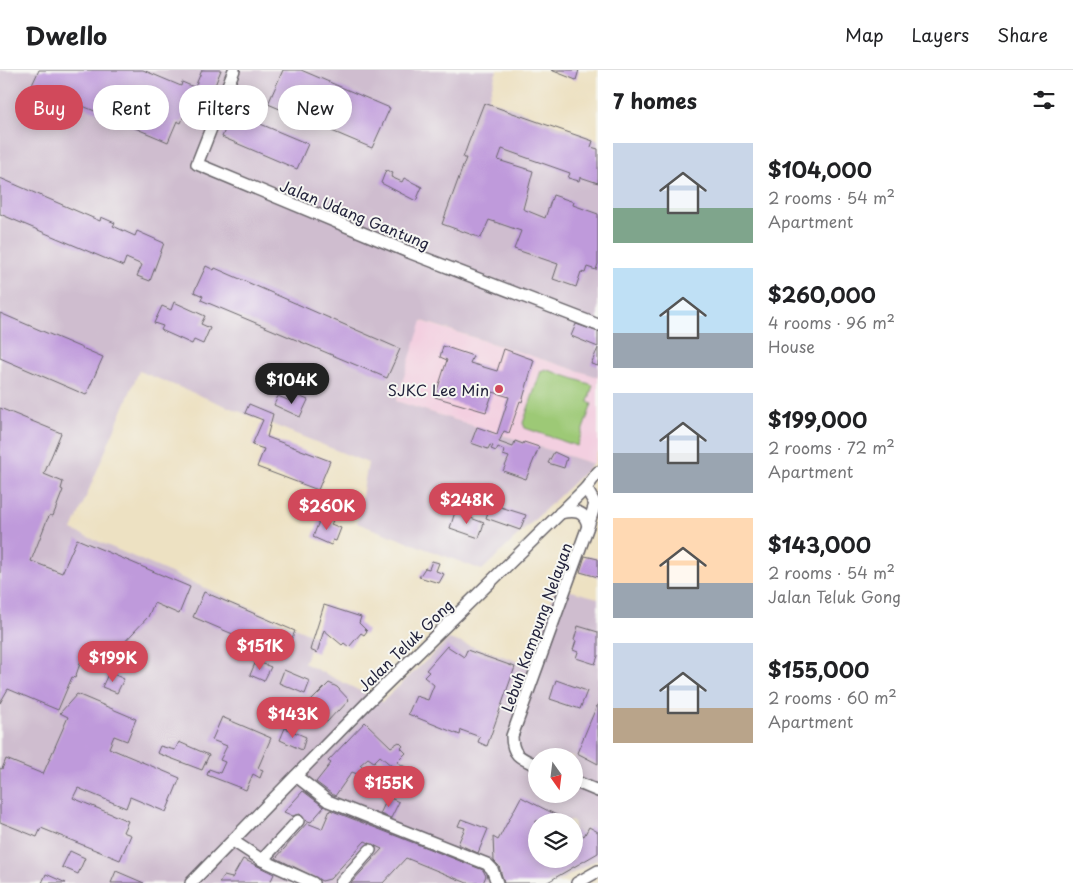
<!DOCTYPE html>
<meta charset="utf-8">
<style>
:root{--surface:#fff;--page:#f2f2f2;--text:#202124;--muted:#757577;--line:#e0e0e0;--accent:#d1495b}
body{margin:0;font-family:"Playpen Sans",sans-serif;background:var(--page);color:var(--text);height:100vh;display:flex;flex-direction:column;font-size:19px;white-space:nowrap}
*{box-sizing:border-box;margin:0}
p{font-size:16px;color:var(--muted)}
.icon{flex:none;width:28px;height:28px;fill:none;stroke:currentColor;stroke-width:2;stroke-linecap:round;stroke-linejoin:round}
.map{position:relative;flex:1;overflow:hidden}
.details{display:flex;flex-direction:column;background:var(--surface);width:475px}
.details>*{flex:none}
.guide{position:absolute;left:15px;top:15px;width:475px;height:45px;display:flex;gap:10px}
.needle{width:32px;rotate:166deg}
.tools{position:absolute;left:528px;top:678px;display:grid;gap:10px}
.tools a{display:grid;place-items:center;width:55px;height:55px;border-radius:50%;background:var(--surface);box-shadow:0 2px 12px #0003;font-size:25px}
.price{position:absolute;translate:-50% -42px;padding:0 11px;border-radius:18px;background:var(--accent);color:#fff;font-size:16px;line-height:32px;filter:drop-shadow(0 1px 2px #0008)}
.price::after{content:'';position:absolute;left:50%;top:30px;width:15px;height:11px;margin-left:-8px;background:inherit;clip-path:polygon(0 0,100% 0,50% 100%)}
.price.selected{background:#222;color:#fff}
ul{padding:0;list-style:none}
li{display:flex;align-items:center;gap:15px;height:125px;padding:0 15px}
li span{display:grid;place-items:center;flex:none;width:140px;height:100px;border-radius:0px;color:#555}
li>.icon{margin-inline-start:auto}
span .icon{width:60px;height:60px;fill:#fffc;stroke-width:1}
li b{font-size:21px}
h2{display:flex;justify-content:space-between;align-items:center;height:60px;padding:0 15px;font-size:21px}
.chip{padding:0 18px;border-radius:22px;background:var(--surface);box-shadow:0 2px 12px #0003;font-size:18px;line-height:45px}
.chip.selected{background:var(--accent);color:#fff}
header{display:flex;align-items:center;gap:30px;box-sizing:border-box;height:70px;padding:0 25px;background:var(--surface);border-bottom:1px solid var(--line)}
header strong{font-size:24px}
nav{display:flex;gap:28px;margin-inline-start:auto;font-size:18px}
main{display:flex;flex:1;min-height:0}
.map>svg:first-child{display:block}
</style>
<header>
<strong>Dwello</strong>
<nav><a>Map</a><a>Layers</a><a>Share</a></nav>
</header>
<main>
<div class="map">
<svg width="598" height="813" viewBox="0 0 598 813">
<rect width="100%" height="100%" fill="#f6f6f2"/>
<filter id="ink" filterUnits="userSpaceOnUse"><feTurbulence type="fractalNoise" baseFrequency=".02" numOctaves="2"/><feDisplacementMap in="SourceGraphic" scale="10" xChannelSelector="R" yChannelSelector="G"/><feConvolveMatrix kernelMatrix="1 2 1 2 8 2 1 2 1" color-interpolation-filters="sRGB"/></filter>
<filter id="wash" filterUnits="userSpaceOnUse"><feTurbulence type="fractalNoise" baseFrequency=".0096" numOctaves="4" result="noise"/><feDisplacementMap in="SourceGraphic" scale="20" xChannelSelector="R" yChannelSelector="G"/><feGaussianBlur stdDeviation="1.12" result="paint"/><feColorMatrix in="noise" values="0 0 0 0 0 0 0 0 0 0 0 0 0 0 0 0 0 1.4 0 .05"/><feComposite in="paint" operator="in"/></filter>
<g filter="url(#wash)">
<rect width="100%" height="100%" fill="#ede1c2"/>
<polygon fill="#f3cfe0" points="421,251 598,307 598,379 593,394 396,331"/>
<path fill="#cfbdcf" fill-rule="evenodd" d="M0 0H497L488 29 598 70V307L422 251 396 331 593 394 482 500 357 453 368 393 139 301 72 460 315 566 304 593 382 632 449 569 527 594 556 517 598 528V789L555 813H0ZM536 686H574V724H536ZM536 751H574V789H536Z"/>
<polygon fill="#9dc976" stroke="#607658" points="545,299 593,315 588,332 592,334 577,376 525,358 523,353 541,301"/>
<g id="blocks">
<g fill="#bf9adb">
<polygon points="39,0 143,0 181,16 182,12 196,18 181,53 177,51 168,72 78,34 77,38 60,30 61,27 32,15"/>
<polygon points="202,0 221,0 212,23 195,17"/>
<polygon points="283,0 301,0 390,38 372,78 268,34"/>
<polygon points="551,0 579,0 576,10"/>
<polygon points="484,33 593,71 591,77 598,79 598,113 580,107 579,111 568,108 570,103 502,79 498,90 533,101 523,139 545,148 553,125 574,132 573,135 598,144 598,194 596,200 587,197 585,203 581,202 576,217 553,209 558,194 514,179 521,161 489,150 481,168 442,154 466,88 463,88 468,74"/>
<polygon points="232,42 308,74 297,99 222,67"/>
<polygon points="386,100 393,103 391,107 402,112 404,108 422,117 416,131 381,113"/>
<polygon points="0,108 100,151 101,147 115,153 113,156 135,166 137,161 164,173 150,211 137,206 142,195 126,188 123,196 0,144"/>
<polygon points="206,196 214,200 215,198 400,279 387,308 201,230 203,226 194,222"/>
<polygon points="174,232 205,246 201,254 210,258 203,274 194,270 192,274 161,260 163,256 154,253 162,236 171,240"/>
<polygon points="0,243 103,287 86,325 0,288"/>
<polygon points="576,254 598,262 598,277 571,266"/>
<polygon points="443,276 473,286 470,293 497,301 504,279 534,290 522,332 520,331 509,363 504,361 499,372 513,377 515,371 523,374 524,372 539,377 526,409 503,401 509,387 503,385 504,380 498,377 496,381 491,379 493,376 490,375 488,379 471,373 477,357 497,364 509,327 493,322 486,342 435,327 447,290 440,287"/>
<polygon points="598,278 598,296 591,294"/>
<polygon points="294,324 308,330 300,347 274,335 278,326 290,331"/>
<polygon points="249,334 273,344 267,367 330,391 318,420 257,397 264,379 252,375 263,350 245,343"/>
<polygon points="0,338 61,363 44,404 63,412 61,419 63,420 53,446 50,445 47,450 31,491 62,503 77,469 190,517 179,544 154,533 148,547 118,579 107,575 104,583 86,576 75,608 72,607 58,640 8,619 0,633"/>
<polygon points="554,382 567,388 564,398 548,393"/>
<polygon points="491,434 526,445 520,460 486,448"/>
<polygon points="455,442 484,453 479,468 450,458"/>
<polygon points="321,446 333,451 331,454 341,458 336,471 333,470 331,475 313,467"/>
<polygon points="585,486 598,489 598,507 580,502"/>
<polygon points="432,491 439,493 436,501 444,504 439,513 419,507 425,498 429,499"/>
<polygon points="204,522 295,561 284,586 193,547"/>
<polygon points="324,535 361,547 359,553 367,561 364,565 361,563 349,577 344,573 342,575 324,560 317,583 310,580"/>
<polygon points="578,556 598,562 598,586 595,594 576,588 578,582 573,580 576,571 574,570"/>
<polygon points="447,576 464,587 467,580 515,597 487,676 478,672 480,667 461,660 460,665 408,644 416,626 428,630 434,615 424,607 429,602 426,600"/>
<polygon points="256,591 271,597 264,611 250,605"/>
<polygon points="284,600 310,611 305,624 279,613"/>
<polygon points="109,602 124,609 117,623 102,617"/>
<polygon points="556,610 587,621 580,639 550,629"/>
<polygon points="329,613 337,617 349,630 339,641 338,640 327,652 316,645 308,654 294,648"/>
<polygon points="77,624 136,649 127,671 114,666 109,678 180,708 166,742 130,727 126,738 78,718 73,728 128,751 123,762 131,765 120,790 41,758 37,767 0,752 0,698 2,699 6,689 43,704 68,647 60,643"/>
<polygon points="598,633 598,694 577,683"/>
<polygon points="222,647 271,668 258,698 263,700 260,708 253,704 246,720 207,705 209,699 220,703 225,692 220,690 227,676 212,670"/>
<polygon points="365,652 391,677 399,672 403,676 401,678 406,683 397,692 417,704 408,719 394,711 399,702 380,686 374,692 368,688 360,695 366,701 362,706 352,702 335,726 332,724 316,712 331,693 328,691"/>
<polygon points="285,658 306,667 302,680 280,670"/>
<polygon points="179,672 209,685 202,700 157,683 160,676 175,680"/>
<polygon points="303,721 324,737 311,752 305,750 300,744 293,746 284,742"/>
<polygon points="388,727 399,732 391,748 380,744"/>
<polygon points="521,727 568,751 536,751 536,789 574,789 574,760 584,766 589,757 598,762 598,783 546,813 504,813 499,796 494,791 493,767 498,770"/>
<polygon points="330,740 483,800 486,806 483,813 467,813 406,788 383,813 351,813 382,779 365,771 330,809 322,811 276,788 307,753 322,759"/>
<polygon points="461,749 488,759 478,783 458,774 465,758 458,756"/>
<polygon points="70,781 85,788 78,804 62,797"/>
<polygon points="243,789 274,804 270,813 219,813 224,806 232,808"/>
<polygon points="116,801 144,813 111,813"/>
<polygon points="46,804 66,813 42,813"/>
</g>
</g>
</g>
<g filter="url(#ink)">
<use href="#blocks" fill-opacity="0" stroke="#69656a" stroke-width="1"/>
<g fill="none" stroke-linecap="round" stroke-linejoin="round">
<g stroke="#69656a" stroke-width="14">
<g id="minor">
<polyline points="234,0 197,94 406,181 598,255"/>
<path d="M560 443C574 440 585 440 588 456"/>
<path d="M536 695C520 688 512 685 512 666L588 456 595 434 586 418"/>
<polyline points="296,706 328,731 487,794 492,799 497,813"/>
<polyline points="574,711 598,721"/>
<polyline points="233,771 262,790 313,813"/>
<polyline points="262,790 298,751"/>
<polyline points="191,813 368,632 586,418 598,402"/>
<polyline points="341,813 370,780"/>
<polyline points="577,813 598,801"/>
</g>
</g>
<use href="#minor" stroke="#fff" stroke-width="11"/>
</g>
</g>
<circle fill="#d1495b" stroke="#f6f6f2" stroke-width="2" cx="499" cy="319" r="5"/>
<g text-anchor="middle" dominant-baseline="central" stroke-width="4" stroke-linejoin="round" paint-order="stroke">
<g font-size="15" fill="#22223b" stroke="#f6f6f2">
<text transform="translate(355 144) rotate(22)">Jalan Udang Gantung</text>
<text transform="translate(536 557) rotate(-70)">Lebuh Kampung Nelayan</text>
<text transform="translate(405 575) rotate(-44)">Jalan Teluk Gong</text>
</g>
<g font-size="15" fill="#22223b" stroke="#f6f6f2" text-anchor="end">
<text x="489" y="319">SJKC Lee Min</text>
</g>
</g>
</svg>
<div class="tools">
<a><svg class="needle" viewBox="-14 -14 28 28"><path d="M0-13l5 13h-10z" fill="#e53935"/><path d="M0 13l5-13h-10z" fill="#757577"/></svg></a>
<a><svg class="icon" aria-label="layers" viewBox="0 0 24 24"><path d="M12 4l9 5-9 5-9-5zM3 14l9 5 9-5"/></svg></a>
</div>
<b class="price selected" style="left:292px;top:335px">$104K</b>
<b class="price" style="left:467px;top:455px">$248K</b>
<b class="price" style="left:327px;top:461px">$260K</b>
<b class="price" style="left:260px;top:601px">$151K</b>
<b class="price" style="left:113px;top:613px">$199K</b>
<b class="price" style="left:293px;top:669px">$143K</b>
<b class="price" style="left:389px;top:738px">$155K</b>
<div class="guide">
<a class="chip selected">Buy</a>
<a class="chip">Rent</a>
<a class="chip">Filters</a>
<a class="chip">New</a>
</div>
</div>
<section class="details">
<h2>7 homes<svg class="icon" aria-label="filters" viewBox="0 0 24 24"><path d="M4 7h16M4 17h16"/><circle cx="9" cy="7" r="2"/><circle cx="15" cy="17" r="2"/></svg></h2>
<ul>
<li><span style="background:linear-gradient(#c9d6e8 65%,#7fa58c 0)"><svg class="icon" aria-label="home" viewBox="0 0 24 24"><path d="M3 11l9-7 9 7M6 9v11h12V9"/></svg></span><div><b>$104,000</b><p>2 rooms · 54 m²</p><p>Apartment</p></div></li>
<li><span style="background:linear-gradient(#bfe0f5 65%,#9aa5b1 0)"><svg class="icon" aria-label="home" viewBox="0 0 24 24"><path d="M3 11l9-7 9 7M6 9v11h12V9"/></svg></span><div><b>$260,000</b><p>4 rooms · 96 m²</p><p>House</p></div></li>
<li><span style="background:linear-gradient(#c9d6e8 60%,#9aa5b1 0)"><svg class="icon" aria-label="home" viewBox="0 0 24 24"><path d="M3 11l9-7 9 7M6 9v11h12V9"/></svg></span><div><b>$199,000</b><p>2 rooms · 72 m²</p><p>Apartment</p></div></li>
<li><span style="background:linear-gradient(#ffd9b3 65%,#9aa5b1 0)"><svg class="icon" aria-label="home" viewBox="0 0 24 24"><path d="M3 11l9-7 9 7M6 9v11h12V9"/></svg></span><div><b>$143,000</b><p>2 rooms · 54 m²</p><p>Jalan Teluk Gong</p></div></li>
<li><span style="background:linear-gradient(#c9d6e8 65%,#b9a48a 0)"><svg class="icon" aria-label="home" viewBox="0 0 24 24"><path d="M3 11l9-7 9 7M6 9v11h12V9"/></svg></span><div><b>$155,000</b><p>2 rooms · 60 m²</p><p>Apartment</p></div></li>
</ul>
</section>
</main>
